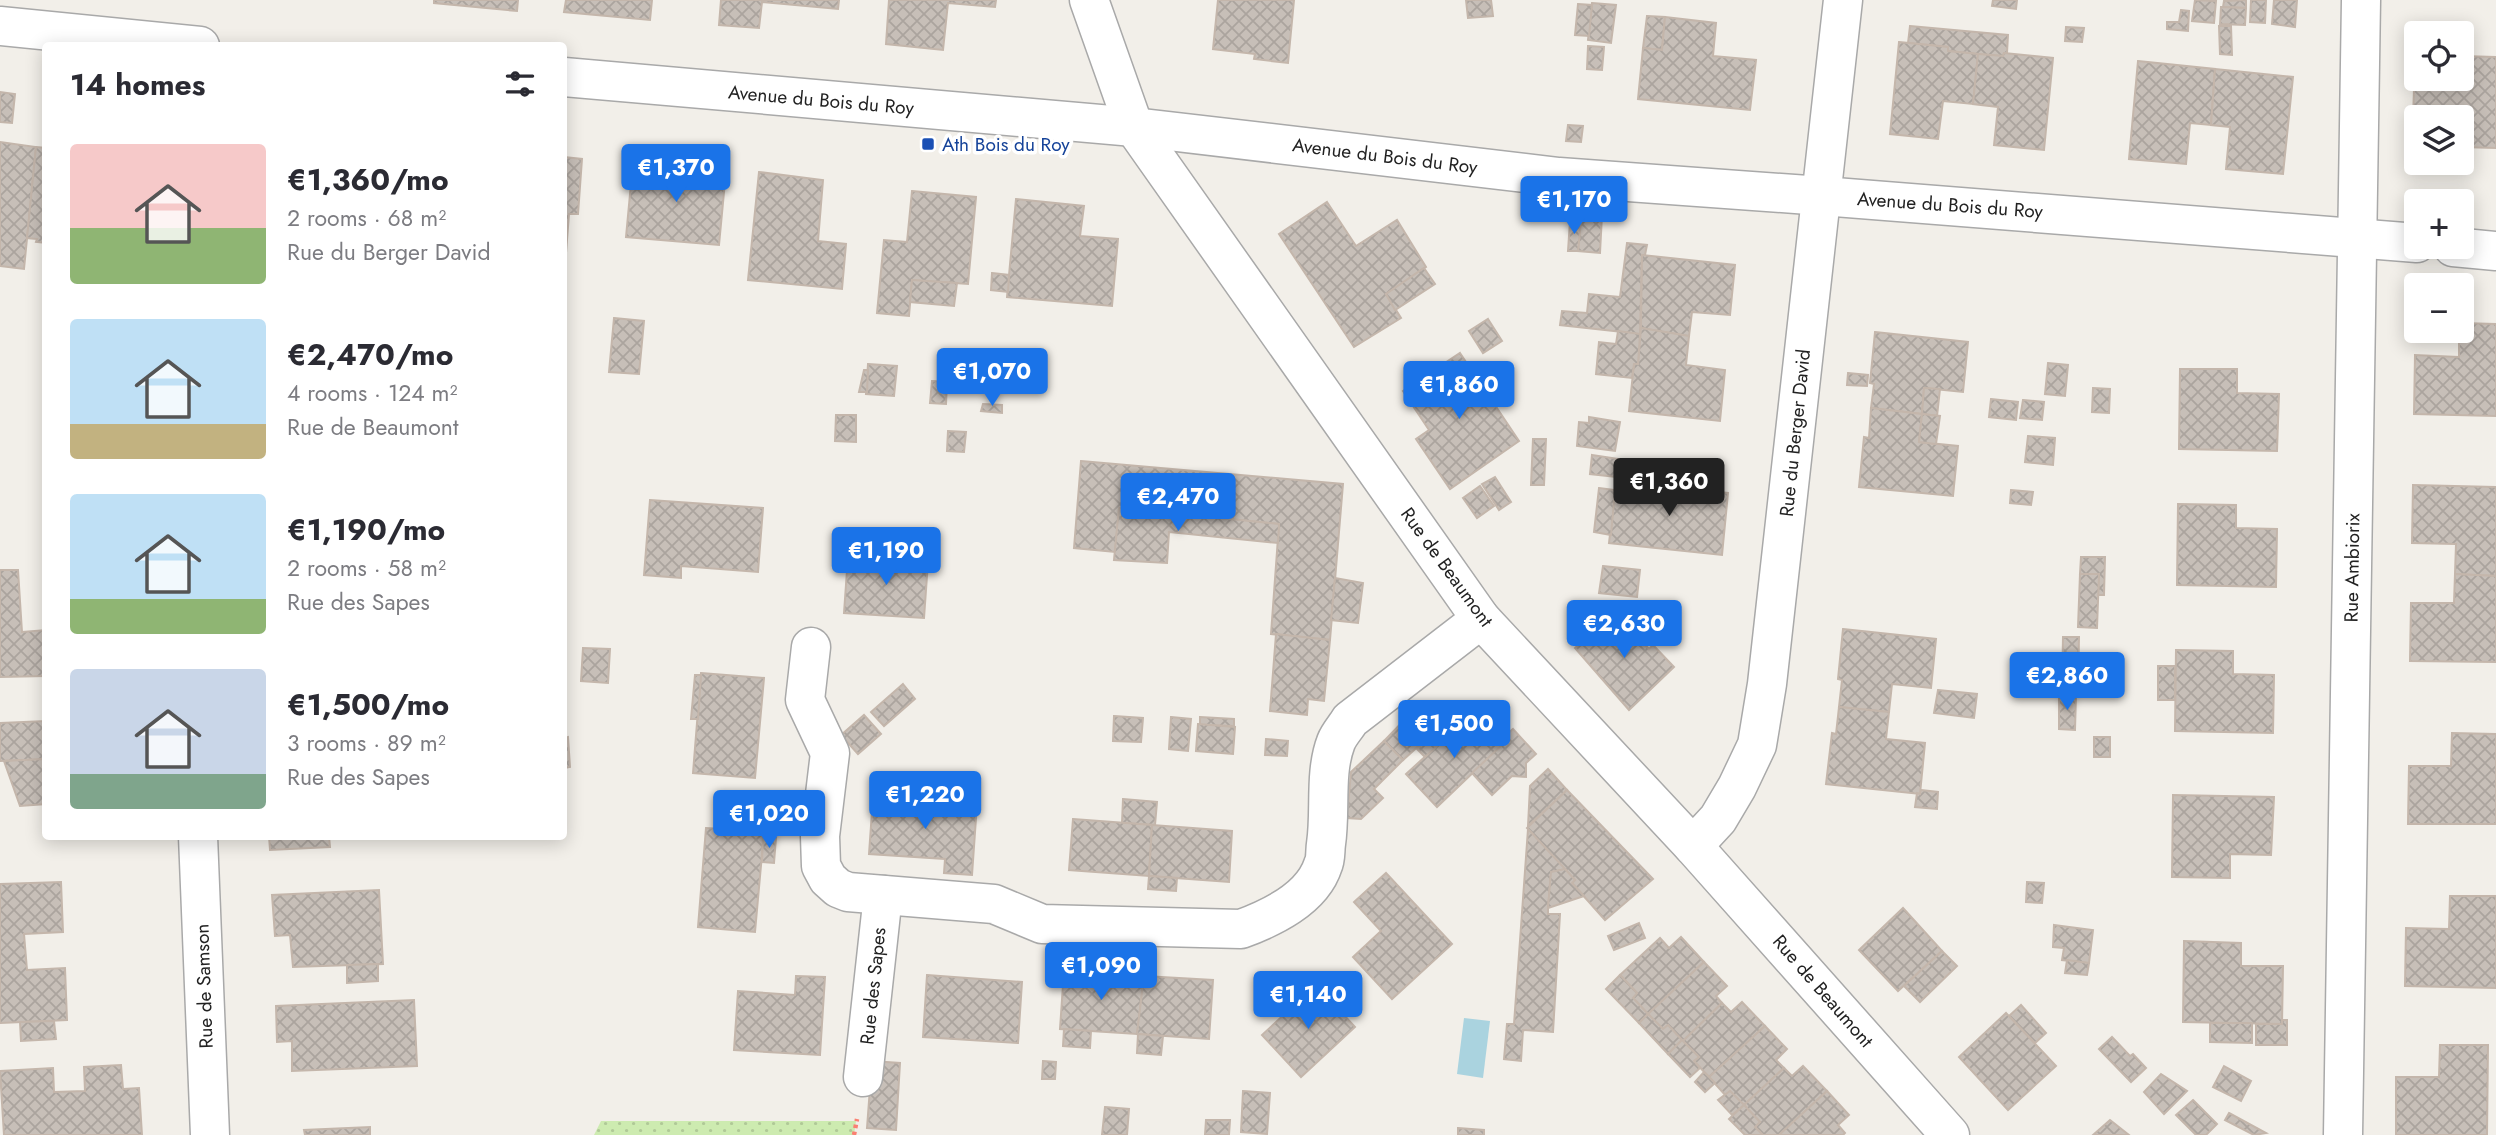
<!DOCTYPE html>
<meta charset="utf-8">
<style>
:root{--surface:#fff;--page:#f7f7f7;--text:#2b2b33;--muted:#7c7c81;--accent:#1a73e8}
body{margin:0;font-family:Jost,sans-serif;background:var(--page);color:var(--text);height:100vh;display:flex;flex-direction:column;font-size:26px;white-space:nowrap}
*{box-sizing:border-box;margin:0}
p{font-size:23px;color:var(--muted)}
.icon{flex:none;width:38px;height:38px;fill:none;stroke:currentColor;stroke-width:2;stroke-linecap:round;stroke-linejoin:round}
.map{position:relative;flex:1;overflow:hidden}
.panel{position:absolute;left:42px;top:42px;width:525px;height:798px;display:flex;flex-direction:column;background:var(--surface);border-radius:7px;box-shadow:0 4px 18px #0003}
.panel>*{flex:none}
.buttons{position:absolute;left:2404px;top:21px;display:grid;gap:14px}
.buttons a{display:grid;place-items:center;width:70px;height:70px;border-radius:7px;background:var(--surface);box-shadow:0 4px 18px #0003;font-size:35px}
.price{position:absolute;translate:-50% -60px;padding:0 16px;border-radius:7px;background:var(--accent);color:#fff;font-size:23px;line-height:46px;filter:drop-shadow(0 2px 4px #0008)}
.price::after{content:'';position:absolute;left:50%;top:42px;width:21px;height:16px;margin-left:-10px;background:inherit;clip-path:polygon(0 0,100% 0,50% 100%)}
.price.on{background:#222;color:#fff}
ul{padding:0;list-style:none}
li{display:flex;align-items:center;gap:21px;height:175px;padding:0 28px}
li span{display:grid;place-items:center;flex:none;width:196px;height:140px;border-radius:7px;color:#555}
li>.icon{margin-inline-start:auto}
span .icon{width:84px;height:84px;fill:#fffc;stroke-width:1}
li b{font-size:30px}
h2{display:flex;justify-content:space-between;align-items:center;height:84px;padding:0 28px;font-size:30px}
.map>svg:first-child{display:block}
</style>
<div class="map">
<svg width="2496" height="1135" viewBox="0 0 2496 1135">
<defs>
<pattern id="grass-dots" width="8" height="8" patternUnits="userSpaceOnUse" patternTransform="scale(1.75)"><rect width="8" height="8" fill="#cdebb0"/><path d="M2 2h.1M6 6h.1" fill="none" stroke="#b0c997" stroke-width="1.8" stroke-linecap="round"/></pattern>
<pattern id="building-cross-hatch" width="8" height="8" patternUnits="userSpaceOnUse" patternTransform="scale(1.75)"><rect width="8" height="8" fill="#c7bfb8"/><path d="M0 0l8 8M0 8l8-8" fill="none" stroke="#aba49e"/></pattern>
</defs>
<rect width="100%" height="100%" fill="#f2efe9"/>
<polygon fill="url(#grass-dots)" points="601,1121 856,1121 854,1135 594,1135"/>
<polygon fill="#aad3df" points="1464,1018 1490,1021 1483,1078 1457,1074"/>
<g fill="url(#building-cross-hatch)" stroke="#c4b6ab" stroke-width="2">
<polygon points="434,0 518,0 517,11 434,3"/>
<polygon points="566,0 652,0 650,20 564,12"/>
<polygon points="721,0 839,0 838,9 762,2 759,28 719,25"/>
<polygon points="889,0 996,0 995,7 948,3 943,50 886,44"/>
<polygon points="1218,0 1294,0 1288,63 1254,59 1255,54 1213,49"/>
<polygon points="1466,0 1491,0 1493,16 1468,18"/>
<polygon points="1993,0 2017,0 2016,9 1992,6"/>
<polygon points="2195,0 2216,1 2214,23 2192,21"/>
<polygon points="2246,0 2246,8 2223,7 2224,1"/>
<polygon points="2251,0 2266,0 2265,23 2250,22"/>
<polygon points="2274,0 2297,0 2295,27 2272,24"/>
<polygon points="1592,3 1616,5 1611,43 1588,40"/>
<polygon points="1578,4 1592,5 1589,36 1575,35"/>
<polygon points="2221,7 2246,8 2245,25 2220,24"/>
<polygon points="2181,10 2189,11 2188,31 2167,29 2167,22 2179,22"/>
<polygon points="1647,16 1665,17 1662,50 1643,48"/>
<polygon points="1665,17 1716,23 1713,56 1756,60 1750,110 1638,99 1643,48 1662,50"/>
<polygon points="1910,26 2008,35 2007,53 2004,53 2003,56 1978,54 1948,51 1948,47 1908,43"/>
<polygon points="2219,26 2231,26 2232,55 2220,54"/>
<polygon points="2066,27 2084,28 2082,42 2065,41"/>
<polygon points="1899,42 1948,47 1948,51 1978,54 1973,104 1943,101 1938,139 1890,134"/>
<polygon points="1588,46 1604,47 1602,70 1587,69"/>
<polygon points="2004,53 2053,58 2044,150 1994,145 1998,107 1973,104 1978,54 2003,56"/>
<polygon points="2462,56 2496,57 2496,148 2462,147 2462,117 2417,117 2417,147 2412,147 2414,89 2457,88 2457,79 2462,79"/>
<polygon points="2138,61 2215,69 2211,125 2190,123 2186,164 2129,159"/>
<polygon points="2215,69 2293,77 2283,174 2226,169 2230,127 2211,125"/>
<polygon points="0,92 15,94 12,123 0,122"/>
<polygon points="1568,125 1583,126 1581,142 1566,141"/>
<polygon points="0,142 36,147 24,269 0,266"/>
<polygon points="36,147 46,148 46,243 36,242 37,239 27,238"/>
<polygon points="564,157 582,159 578,214 569,214 564,279"/>
<polygon points="633,162 726,171 719,245 626,237"/>
<polygon points="759,172 823,180 818,241 846,244 842,289 748,280"/>
<polygon points="912,191 976,197 968,284 912,280 909,316 877,313 884,240 907,242"/>
<polygon points="1016,199 1084,206 1080,236 1118,239 1112,306 1007,297"/>
<polygon points="1327,202 1356,246 1397,220 1426,267 1386,294 1401,318 1354,347 1279,234"/>
<polygon points="1581,213 1602,215 1600,253 1578,251"/>
<polygon points="1570,221 1581,221 1578,251 1568,251"/>
<polygon points="1627,243 1647,245 1645,255 1642,255 1640,334 1560,325 1562,311 1587,313 1589,294 1620,297"/>
<polygon points="1642,255 1735,265 1730,315 1692,312 1689,336 1641,328"/>
<polygon points="1424,268 1435,284 1395,310 1386,294"/>
<polygon points="992,273 1009,275 1008,292 991,290"/>
<polygon points="912,280 957,283 954,306 910,302"/>
<polygon points="614,318 644,321 639,374 609,372"/>
<polygon points="1488,319 1502,341 1483,353 1469,331"/>
<polygon points="2462,323 2496,324 2496,416 2414,414 2415,355 2459,357 2459,331 2462,331"/>
<polygon points="1641,328 1689,336 1686,365 1725,370 1720,421 1629,411 1634,364 1638,364"/>
<polygon points="1618,331 1640,334 1638,364 1634,364 1632,378 1596,374 1599,342 1616,344"/>
<polygon points="1875,332 1968,342 1963,392 1924,388 1922,414 1871,408 1874,384 1870,383"/>
<polygon points="1460,353 1519,441 1450,489 1416,439 1429,430 1403,391"/>
<polygon points="2048,363 2068,365 2065,396 2045,394"/>
<polygon points="868,364 897,366 894,396 866,394"/>
<polygon points="2180,369 2237,369 2237,393 2279,394 2277,451 2179,449"/>
<polygon points="864,370 868,370 867,392 859,392"/>
<polygon points="1848,373 1868,375 1867,386 1847,385"/>
<polygon points="932,381 947,382 946,404 930,403"/>
<polygon points="1924,388 1940,389 1937,416 1922,414"/>
<polygon points="2093,388 2110,389 2109,413 2092,412"/>
<polygon points="1991,399 2018,402 2016,420 1989,417"/>
<polygon points="2023,400 2044,402 2042,420 2020,418"/>
<polygon points="983,404 1002,405 1002,413 981,411"/>
<polygon points="1871,408 1922,414 1919,442 1958,446 1953,496 1859,487 1864,437 1869,438"/>
<polygon points="1922,414 1940,416 1936,444 1919,442"/>
<polygon points="836,415 856,415 856,442 835,441"/>
<polygon points="1589,417 1620,422 1615,451 1577,446 1579,422 1589,423"/>
<polygon points="948,431 966,432 964,452 947,451"/>
<polygon points="2028,436 2055,438 2053,465 2025,462"/>
<polygon points="1533,439 1546,439 1544,485 1531,485"/>
<polygon points="1592,455 1619,459 1616,477 1590,474"/>
<polygon points="1081,461 1343,484 1330,640 1271,634 1279,524 1119,508 1115,552 1074,548"/>
<polygon points="1495,477 1511,502 1499,510 1482,484"/>
<polygon points="1616,482 1728,493 1722,555 1609,543"/>
<polygon points="2413,485 2496,487 2496,576 2455,574 2456,544 2412,543"/>
<polygon points="1480,486 1494,506 1477,518 1463,498"/>
<polygon points="1599,488 1615,490 1611,535 1594,532"/>
<polygon points="2011,490 2033,492 2031,505 2010,503"/>
<polygon points="650,500 763,508 758,572 681,566 681,578 644,575"/>
<polygon points="2178,504 2236,505 2236,528 2277,529 2276,587 2177,585"/>
<polygon points="1119,508 1279,524 1278,543 1169,532 1167,563 1114,560"/>
<polygon points="848,556 928,562 924,618 844,613"/>
<polygon points="2081,557 2105,557 2104,595 2098,595 2099,574 2080,574"/>
<polygon points="1603,566 1640,570 1637,597 1599,593"/>
<polygon points="0,570 18,570 22,632 46,630 46,676 0,677"/>
<polygon points="2080,574 2099,574 2097,628 2078,627"/>
<polygon points="2455,574 2496,576 2496,662 2410,661 2411,603 2454,603"/>
<polygon points="1335,578 1363,583 1358,623 1331,620"/>
<polygon points="1615,612 1649,649 1653,645 1674,667 1629,710 1575,648"/>
<polygon points="1843,629 1936,639 1931,688 1892,684 1889,712 1839,707 1842,680 1838,679"/>
<polygon points="1276,634 1330,640 1324,701 1308,699 1307,715 1270,711"/>
<polygon points="2063,637 2079,637 2078,689 2062,689"/>
<polygon points="583,648 610,649 608,683 581,681"/>
<polygon points="2176,650 2233,651 2233,674 2274,675 2273,733 2175,731"/>
<rect x="2158" y="666" width="17" height="34"/>
<polygon points="701,673 764,678 755,778 693,773"/>
<polygon points="695,675 701,675 698,719 691,719"/>
<polygon points="903,684 915,699 884,726 871,712"/>
<polygon points="1938,690 1977,694 1974,718 1934,713"/>
<polygon points="2059,695 2076,695 2075,730 2059,729"/>
<polygon points="1839,707 1889,712 1886,739 1925,743 1920,794 1826,784 1832,733 1836,734"/>
<polygon points="1414,710 1434,732 1403,760 1384,741"/>
<polygon points="1472,714 1501,746 1437,807 1406,774"/>
<polygon points="864,715 881,734 858,754 841,735"/>
<polygon points="1114,716 1143,718 1141,742 1113,741"/>
<polygon points="1171,717 1191,719 1188,751 1169,749"/>
<polygon points="1200,717 1234,719 1234,726 1200,725"/>
<polygon points="46,721 46,759 0,761 0,723"/>
<polygon points="1198,724 1235,727 1233,754 1196,751"/>
<polygon points="1513,729 1536,754 1526,763 1526,777 1512,776 1492,795 1472,773 1501,746 1498,742"/>
<polygon points="2452,733 2496,734 2496,824 2408,824 2409,766 2451,766"/>
<polygon points="568,737 570,767 564,768 564,738"/>
<rect x="2094" y="737" width="16" height="20"/>
<polygon points="1266,739 1288,741 1287,756 1265,755"/>
<polygon points="1428,739 1436,747 1425,757 1417,749"/>
<polygon points="1384,741 1403,760 1374,789 1383,798 1361,819 1347,818 1351,772"/>
<polygon points="46,759 46,804 20,806 4,761"/>
<polygon points="1548,769 1567,790 1528,826 1530,786"/>
<polygon points="1567,790 1653,879 1605,920 1572,883 1575,880 1527,828"/>
<polygon points="1921,790 1938,792 1937,809 1915,807 1917,793 1920,794"/>
<polygon points="2173,795 2274,797 2271,855 2230,854 2230,878 2172,877"/>
<polygon points="873,797 977,804 972,875 944,873 945,859 869,854"/>
<polygon points="1123,799 1157,802 1155,825 1122,823"/>
<polygon points="1073,819 1152,825 1149,876 1069,870"/>
<polygon points="1152,825 1232,831 1229,882 1149,876"/>
<polygon points="706,828 764,832 755,932 698,927"/>
<polygon points="1528,829 1565,869 1551,872 1548,908 1548,914 1560,914 1553,1032 1523,1030 1521,1061 1504,1059 1507,1024 1514,1024"/>
<polygon points="269,836 329,836 330,847 270,850"/>
<polygon points="763,837 776,838 774,863 762,862"/>
<polygon points="1565,869 1575,880 1572,883 1584,896 1548,908 1551,872"/>
<polygon points="1386,873 1452,944 1392,999 1353,957 1381,931 1354,902"/>
<polygon points="1149,876 1177,878 1176,891 1148,889"/>
<polygon points="61,882 63,932 24,934 27,970 65,968 67,1020 0,1023 0,884"/>
<polygon points="2027,882 2044,883 2042,903 2026,902"/>
<polygon points="379,890 383,964 293,967 290,935 275,936 272,895"/>
<polygon points="2450,896 2496,896 2496,988 2405,986 2406,928 2449,929"/>
<polygon points="1903,908 1942,951 1898,991 1859,950"/>
<polygon points="1639,923 1645,938 1614,950 1608,936"/>
<polygon points="2054,925 2093,930 2089,963 2062,960 2064,948 2053,947"/>
<polygon points="1681,937 1704,962 1648,1014 1633,998 1637,993 1620,975 1660,938 1669,948"/>
<polygon points="2184,941 2241,943 2241,966 2283,966 2282,1024 2183,1022"/>
<polygon points="1942,951 1957,966 1920,1002 1904,986"/>
<polygon points="2067,960 2089,963 2087,975 2065,973"/>
<polygon points="1704,962 1727,986 1716,996 1722,1003 1683,1041 1668,1025 1663,1029 1648,1014"/>
<polygon points="378,964 378,981 347,983 347,965"/>
<polygon points="1064,970 1144,976 1137,1034 1060,1029"/>
<polygon points="927,975 1022,982 1018,1043 923,1037"/>
<polygon points="1620,975 1637,993 1633,998 1648,1014 1639,1023 1606,989"/>
<polygon points="796,976 825,977 820,1055 734,1050 738,991 795,995"/>
<polygon points="1144,976 1213,980 1209,1039 1137,1034"/>
<polygon points="1307,978 1315,986 1296,1004 1288,995"/>
<polygon points="1316,985 1355,1027 1301,1077 1262,1035"/>
<polygon points="414,1000 417,1066 292,1071 292,1041 277,1042 276,1006"/>
<polygon points="1742,1002 1765,1026 1709,1077 1694,1061 1699,1057 1683,1041 1722,1003 1731,1012"/>
<polygon points="2021,1005 2046,1033 2035,1043 2009,1016"/>
<polygon points="2006,1013 2056,1066 2008,1110 1959,1057"/>
<polygon points="1648,1014 1663,1029 1668,1025 1682,1040 1668,1054 1639,1023"/>
<polygon points="2282,1020 2287,1020 2287,1045 2256,1045 2256,1024 2282,1024"/>
<polygon points="54,1021 56,1039 21,1041 20,1022"/>
<polygon points="2210,1023 2252,1023 2252,1043 2210,1042"/>
<polygon points="1765,1026 1787,1049 1776,1060 1784,1068 1744,1105 1730,1091 1726,1096 1709,1077"/>
<polygon points="1064,1029 1091,1031 1090,1048 1063,1046"/>
<polygon points="1138,1034 1163,1036 1161,1055 1137,1053"/>
<polygon points="2112,1037 2130,1056 2133,1054 2146,1068 2131,1082 2099,1049"/>
<polygon points="1682,1040 1699,1057 1694,1061 1700,1068 1690,1077 1668,1054"/>
<polygon points="2440,1045 2488,1045 2487,1135 2396,1135 2396,1077 2439,1077"/>
<polygon points="872,1061 900,1063 896,1130 867,1128"/>
<polygon points="1043,1061 1056,1062 1055,1079 1042,1079"/>
<polygon points="121,1065 123,1089 139,1088 142,1135 4,1135 0,1071 53,1068 54,1092 85,1091 84,1067"/>
<polygon points="1803,1066 1827,1091 1779,1135 1763,1135 1755,1127 1760,1122 1744,1105 1784,1068 1792,1076"/>
<polygon points="2224,1066 2251,1081 2241,1101 2213,1087"/>
<polygon points="1704,1072 1715,1083 1705,1092 1695,1082"/>
<polygon points="2161,1074 2187,1091 2164,1114 2144,1092"/>
<polygon points="1243,1091 1270,1093 1267,1134 1241,1132"/>
<polygon points="1730,1091 1744,1105 1732,1115 1718,1100"/>
<polygon points="1827,1091 1849,1115 1838,1125 1845,1133 1843,1135 1779,1135"/>
<polygon points="2193,1100 2217,1124 2206,1135 2196,1135 2176,1115"/>
<polygon points="1744,1105 1760,1122 1755,1127 1763,1135 1745,1135 1729,1119"/>
<polygon points="1105,1107 1129,1109 1127,1135 1102,1135"/>
<polygon points="2229,1113 2266,1133 2254,1135 2225,1120"/>
<polygon points="1206,1120 1230,1120 1229,1135 1205,1135"/>
<polygon points="2110,1120 2129,1135 2093,1135"/>
<polygon points="370,1127 370,1135 305,1135 304,1130"/>
<polygon points="1458,1128 1484,1130 1484,1135 1458,1135"/>
</g>
<g fill="none" stroke-linecap="round" stroke-linejoin="round">
<g stroke="#a9a9a9" stroke-width="41">
<g id="minor">
<polyline points="1089,0 1134,127 1481,619 1693,846 1950,1135"/>
<polyline points="0,26 200,46"/>
<polyline points="564,77 1134,127 1559,177 1822,196 2417,243"/>
<polyline points="2453,247 2496,251"/>
<path d="M811 647 805 700 830 753 820 836 821 866 828 879 838 888 848 892 994 904 1042 924 1241 929C1271 918 1312 899 1323 865 1326 859 1325 850 1326 844 1331 811 1324 773 1336 742 1339 734 1346 727 1350 720L1481 619"/>
<polyline points="198,836 210,1135"/>
<polyline points="1693,846 1718,819 1737,787 1757,745 1767,684 1843,0"/>
<polyline points="863,1077 883,895"/>
<polyline points="2343,1135 2361,0"/>
</g>
</g>
<polyline stroke="#fa8072" stroke-width="4.5" stroke-dasharray="3.5 3.5" stroke-linecap="butt" points="854,1135 857,1119"/>
<use href="#minor" stroke="#fff" stroke-width="38"/>
</g>
<rect fill="#1a4fb4" stroke="#fff" stroke-width="2.5" x="921" y="137" width="14" height="14" rx="3.5"/>
<g text-anchor="middle" dominant-baseline="central" stroke-width="7" stroke-linejoin="round" paint-order="stroke">
<g font-size="19" fill="#222" stroke="#fff">
<text transform="translate(821 100) rotate(5)">Avenue du Bois du Roy</text>
<text transform="translate(1385 156) rotate(7)">Avenue du Bois du Roy</text>
<text transform="translate(1950 205) rotate(4)">Avenue du Bois du Roy</text>
<text transform="translate(1795 433) rotate(-84)">Rue du Berger David</text>
<text transform="translate(1447 567) rotate(54)">Rue de Beaumont</text>
<text transform="translate(2352 568) rotate(-89)">Rue Ambiorix</text>
<text transform="translate(204 986) rotate(-92)">Rue de Samson</text>
<text transform="translate(873 986) rotate(-84)">Rue des Sapes</text>
<text transform="translate(1823 991) rotate(49)">Rue de Beaumont</text>
</g>
<g font-size="19" fill="#164399" stroke="#fff" text-anchor="start">
<text x="942" y="144">Ath Bois du Roy</text>
</g>
</g>
</svg>
<div class="buttons">
<a><svg class="icon" aria-label="locate" viewBox="0 0 24 24"><circle cx="12" cy="12" r="6"/><path d="M12 2v4M12 18v4M2 12h4M18 12h4"/></svg></a>
<a><svg class="icon" aria-label="layers" viewBox="0 0 24 24"><path d="M12 4l9 5-9 5-9-5zM3 14l9 5 9-5"/></svg></a>
<a>+</a>
<a>−</a>
</div>
<b class="price" style="left:676px;top:204px">€1,370</b>
<b class="price" style="left:1574px;top:236px">€1,170</b>
<b class="price" style="left:992px;top:408px">€1,070</b>
<b class="price" style="left:1459px;top:421px">€1,860</b>
<b class="price on" style="left:1669px;top:518px">€1,360</b>
<b class="price" style="left:1178px;top:533px">€2,470</b>
<b class="price" style="left:886px;top:587px">€1,190</b>
<b class="price" style="left:1624px;top:660px">€2,630</b>
<b class="price" style="left:2067px;top:712px">€2,860</b>
<b class="price" style="left:1454px;top:760px">€1,500</b>
<b class="price" style="left:925px;top:831px">€1,220</b>
<b class="price" style="left:769px;top:850px">€1,020</b>
<b class="price" style="left:1101px;top:1002px">€1,090</b>
<b class="price" style="left:1308px;top:1031px">€1,140</b>
<section class="panel">
<h2>14 homes<svg class="icon" aria-label="filters" viewBox="0 0 24 24"><path d="M4 7h16M4 17h16"/><circle cx="9" cy="7" r="2"/><circle cx="15" cy="17" r="2"/></svg></h2>
<ul>
<li><span style="background:linear-gradient(#f6c9c9 60%,#8fb573 0)"><svg class="icon" aria-label="home" viewBox="0 0 24 24"><path d="M3 11l9-7 9 7M6 9v11h12V9"/></svg></span><div><b>€1,360/mo</b><p>2 rooms · 68 m²</p><p>Rue du Berger David</p></div></li>
<li><span style="background:linear-gradient(#bfe0f5 75%,#c2b280 0)"><svg class="icon" aria-label="home" viewBox="0 0 24 24"><path d="M3 11l9-7 9 7M6 9v11h12V9"/></svg></span><div><b>€2,470/mo</b><p>4 rooms · 124 m²</p><p>Rue de Beaumont</p></div></li>
<li><span style="background:linear-gradient(#bfe0f5 75%,#8fb573 0)"><svg class="icon" aria-label="home" viewBox="0 0 24 24"><path d="M3 11l9-7 9 7M6 9v11h12V9"/></svg></span><div><b>€1,190/mo</b><p>2 rooms · 58 m²</p><p>Rue des Sapes</p></div></li>
<li><span style="background:linear-gradient(#c9d6e8 75%,#7fa58c 0)"><svg class="icon" aria-label="home" viewBox="0 0 24 24"><path d="M3 11l9-7 9 7M6 9v11h12V9"/></svg></span><div><b>€1,500/mo</b><p>3 rooms · 89 m²</p><p>Rue des Sapes</p></div></li>
</ul>
</section>
</div>
